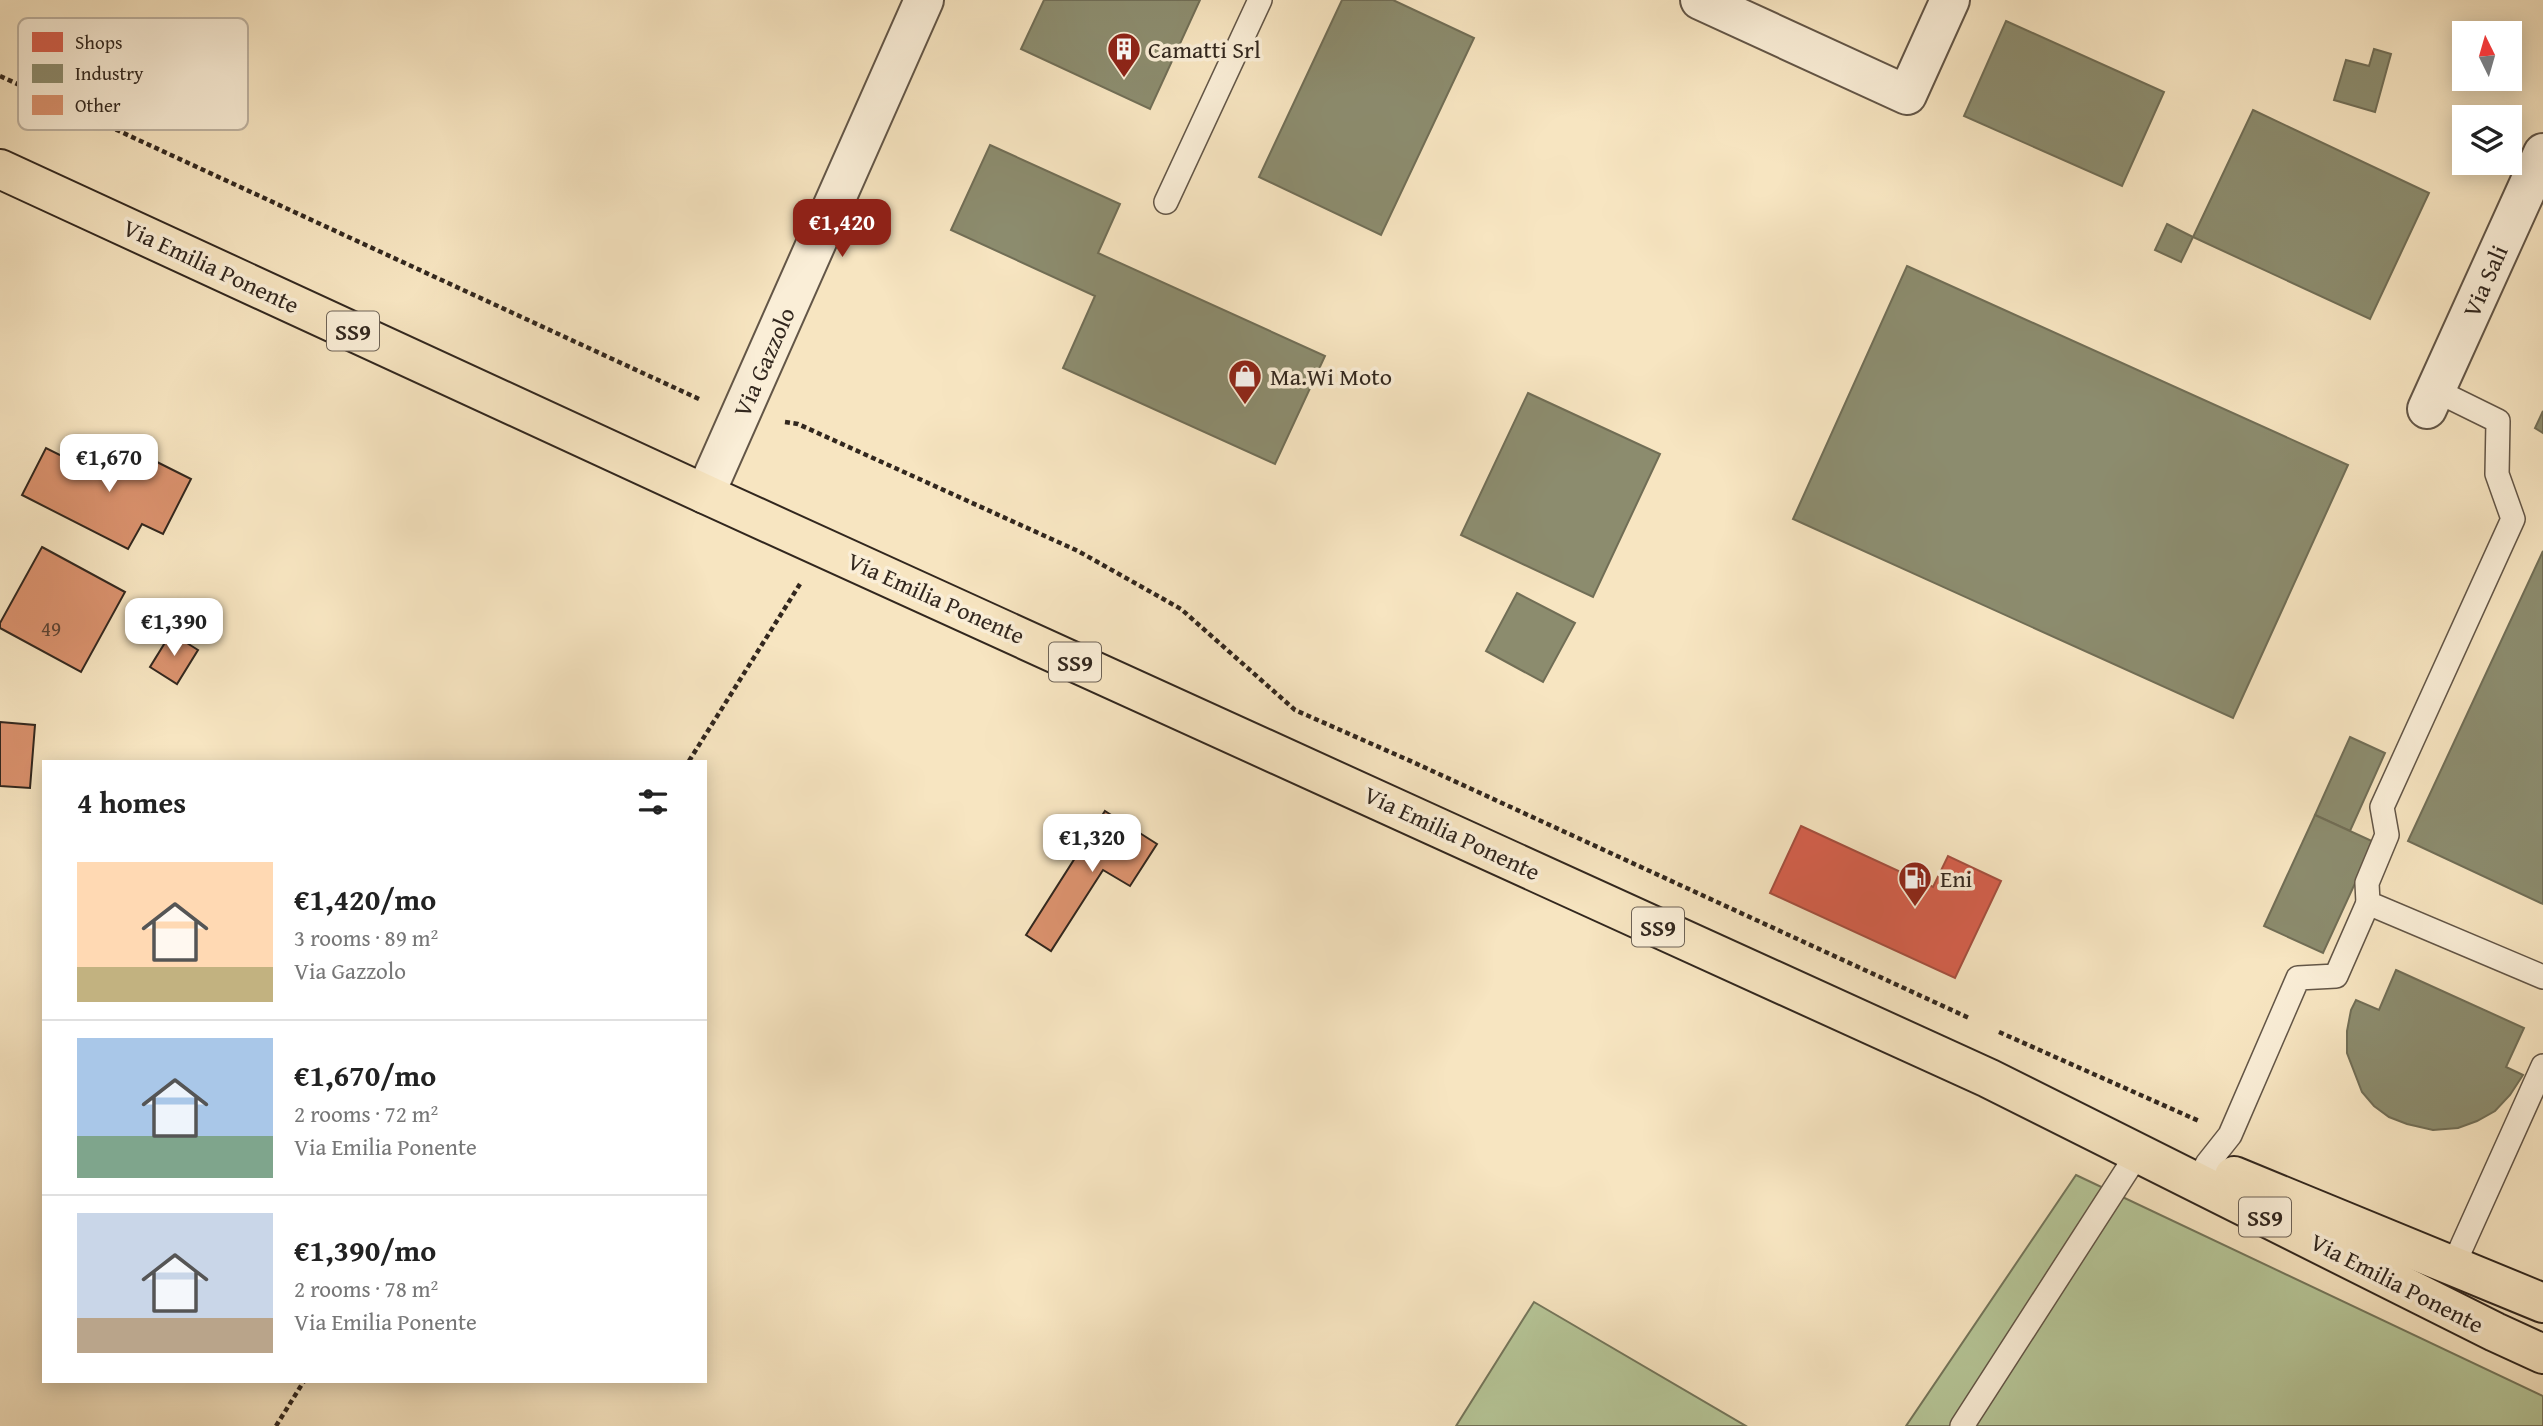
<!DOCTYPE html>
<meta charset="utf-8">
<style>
:root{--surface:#fff;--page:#f2f2f2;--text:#222;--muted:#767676;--line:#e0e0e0;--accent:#8f2418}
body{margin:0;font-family:"Gentium Book Plus",serif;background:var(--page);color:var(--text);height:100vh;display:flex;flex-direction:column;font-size:26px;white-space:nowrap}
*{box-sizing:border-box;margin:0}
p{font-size:23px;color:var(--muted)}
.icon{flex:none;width:38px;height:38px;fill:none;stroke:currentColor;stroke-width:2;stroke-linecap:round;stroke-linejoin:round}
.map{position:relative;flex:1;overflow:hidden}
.drawer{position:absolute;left:42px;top:760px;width:665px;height:623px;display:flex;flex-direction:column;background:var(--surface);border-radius:0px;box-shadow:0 4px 18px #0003}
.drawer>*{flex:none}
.needle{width:46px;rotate:355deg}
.controls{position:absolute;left:2452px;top:21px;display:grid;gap:14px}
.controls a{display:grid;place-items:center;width:70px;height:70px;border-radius:0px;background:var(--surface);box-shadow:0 4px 18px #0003;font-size:35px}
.price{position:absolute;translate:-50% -60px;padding:0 16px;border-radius:14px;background:#fff;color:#222;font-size:23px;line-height:46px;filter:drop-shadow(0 2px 4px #0008)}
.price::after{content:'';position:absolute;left:50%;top:42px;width:21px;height:16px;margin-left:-10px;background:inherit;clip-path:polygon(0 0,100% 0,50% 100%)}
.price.selected{background:var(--accent);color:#fff}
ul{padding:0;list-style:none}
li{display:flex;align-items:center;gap:21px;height:175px;padding:0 35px}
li+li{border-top:2px solid var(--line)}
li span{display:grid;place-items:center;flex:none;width:196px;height:140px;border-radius:0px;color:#555}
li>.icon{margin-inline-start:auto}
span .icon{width:84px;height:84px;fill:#fffc;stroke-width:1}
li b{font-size:30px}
h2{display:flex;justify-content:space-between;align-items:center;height:84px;padding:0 35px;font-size:30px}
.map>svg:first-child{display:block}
</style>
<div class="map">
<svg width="2543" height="1426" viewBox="0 0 2543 1426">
<rect width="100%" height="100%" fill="#f7e5c1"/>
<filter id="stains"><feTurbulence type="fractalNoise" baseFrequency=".00286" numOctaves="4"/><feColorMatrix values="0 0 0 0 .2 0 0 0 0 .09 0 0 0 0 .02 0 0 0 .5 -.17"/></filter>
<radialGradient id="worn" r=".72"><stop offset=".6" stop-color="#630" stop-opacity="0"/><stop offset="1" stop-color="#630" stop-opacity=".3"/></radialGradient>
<g fill="#b6c698" stroke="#74765b" stroke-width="2">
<polygon points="2076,1175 2543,1396 2543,1426 1906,1426"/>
<polygon points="1534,1302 1746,1426 1456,1426"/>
</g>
<polygon fill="#d6604d" stroke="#a54f3f" stroke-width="2" points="1801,826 1933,887 1948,856 2001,881 1955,978 1770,893"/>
<g fill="#8c8c6e" stroke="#716e56" stroke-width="2">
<polygon points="1044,0 1200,0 1150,109 1021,49"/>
<polygon points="1342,0 1393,0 1474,38 1381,235 1259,177"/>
<polygon points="2006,21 2164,92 2122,186 1964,116"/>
<polygon points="2374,49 2391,54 2375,112 2334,100 2346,60 2369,66"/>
<polygon points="2253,110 2429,193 2370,319 2193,237"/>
<polygon points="990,145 1120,204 1098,253 1325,356 1275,464 1063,368 1095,296 951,230"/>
<polygon points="2167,224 2193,237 2181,262 2155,250"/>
<polygon points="1907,266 2348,465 2233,718 1793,519"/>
<polygon points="1528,393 1660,454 1593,597 1461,535"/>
<polygon points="2543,411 2543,433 2535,428"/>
<polygon points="2543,551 2543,904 2408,841"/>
<polygon points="1517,593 1575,623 1543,682 1486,651"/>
<polygon points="2350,737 2385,753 2350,831 2315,815"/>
<polygon points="2315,815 2374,842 2323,953 2264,926"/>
<polygon points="2396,970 2524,1028 2506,1067 2523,1075 2510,1095 2495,1111 2477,1121 2458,1128 2433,1130 2407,1124 2389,1117 2374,1106 2362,1092 2347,1053 2347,1031 2351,1010 2356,1000 2379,1010"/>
</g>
<g fill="#db926e" stroke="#32271e" stroke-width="2">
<polygon points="127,447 191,479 163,534 142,524 128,549 22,495 46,448 110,480"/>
<polygon points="42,547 125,592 81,672 0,628 0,623"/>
<polygon points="171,633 198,650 177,684 150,667"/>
<polygon points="0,722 35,725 30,788 0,786"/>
<polygon points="1105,811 1157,844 1130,886 1103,870 1051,951 1026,935"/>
</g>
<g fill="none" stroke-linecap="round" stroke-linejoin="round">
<g stroke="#635647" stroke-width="26">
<g id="lane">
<polyline points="1166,202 1260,0"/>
<polyline points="2435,390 2498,421 2497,474 2513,519 2382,807 2387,835 2367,883 2368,903 2543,977"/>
<polyline points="2207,1164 2230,1135 2298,978 2336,976 2368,903"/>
<polyline points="2453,1266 2543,1066"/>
<polyline points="1962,1426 2138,1153"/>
</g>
</g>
<g stroke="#635647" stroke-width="42">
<g id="street">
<polyline points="1700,0 1907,95 1950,0"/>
<polyline points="2427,409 2543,153"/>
<polyline points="705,494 924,0"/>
</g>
</g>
<g stroke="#32271e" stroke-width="42">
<g id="primary">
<polyline points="0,169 705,494 1988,1078 2495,1332 2543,1354"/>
<polyline points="2234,1176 2543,1303"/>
</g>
</g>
<g stroke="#32271e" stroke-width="4.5" stroke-dasharray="5 3.5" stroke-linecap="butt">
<polyline points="0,76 699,399"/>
<polyline points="785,422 798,424 1078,551 1181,609 1295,710 1415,763 1969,1018"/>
<polyline points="689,761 800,584"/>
<polyline points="1999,1032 2199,1121"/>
<polyline points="276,1426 304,1381"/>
</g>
<use href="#lane" stroke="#faeed7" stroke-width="23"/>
<use href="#street" stroke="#faeed7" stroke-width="38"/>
<use href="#primary" stroke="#f7e5c1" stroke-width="38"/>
</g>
<defs>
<g id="building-pin" transform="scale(1.75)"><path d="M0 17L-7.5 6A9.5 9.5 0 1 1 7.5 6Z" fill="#8f2418" stroke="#faeed7"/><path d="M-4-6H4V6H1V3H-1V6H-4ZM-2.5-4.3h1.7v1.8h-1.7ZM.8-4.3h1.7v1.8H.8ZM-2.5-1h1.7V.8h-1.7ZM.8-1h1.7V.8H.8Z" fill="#fff"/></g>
<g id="shop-pin" transform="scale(1.75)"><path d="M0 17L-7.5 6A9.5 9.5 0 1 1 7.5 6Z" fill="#8f2418" stroke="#faeed7"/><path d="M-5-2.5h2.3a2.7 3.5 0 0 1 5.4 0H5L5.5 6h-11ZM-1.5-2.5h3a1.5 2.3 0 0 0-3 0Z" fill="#fff"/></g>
<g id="fuel-pin" transform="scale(1.75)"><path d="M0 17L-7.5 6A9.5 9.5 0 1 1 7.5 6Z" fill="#8f2418" stroke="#faeed7"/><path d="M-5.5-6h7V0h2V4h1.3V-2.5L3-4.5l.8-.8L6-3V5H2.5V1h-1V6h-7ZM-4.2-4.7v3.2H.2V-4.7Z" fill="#fff"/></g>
</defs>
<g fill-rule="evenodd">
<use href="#building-pin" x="1124" y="49"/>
<use href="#shop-pin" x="1245" y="376"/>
<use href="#fuel-pin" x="1915" y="878"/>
</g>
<g text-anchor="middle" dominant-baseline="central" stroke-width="7" stroke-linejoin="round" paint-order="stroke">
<g font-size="21" fill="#5c4232">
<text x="51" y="628">49</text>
</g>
<g fill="#faeed7" stroke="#6e6356" stroke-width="2">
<rect x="327" y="311.5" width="52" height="39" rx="5"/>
<rect x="1049" y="642.5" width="52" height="39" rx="5"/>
<rect x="1632" y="907.5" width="52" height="39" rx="5"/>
<rect x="2239" y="1197.5" width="52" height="39" rx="5"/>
</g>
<g font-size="23" font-weight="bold" fill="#32271e">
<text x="353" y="331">SS9</text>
<text x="1075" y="662">SS9</text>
<text x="1658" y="927">SS9</text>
<text x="2265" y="1217">SS9</text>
</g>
<g font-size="24" fill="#32271e" stroke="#faeed7" text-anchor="start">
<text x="1148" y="49">Camatti Srl</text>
<text x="1270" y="376">Ma.Wi Moto</text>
<text x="1940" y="878">Eni</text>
</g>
<g font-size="24" fill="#32271e" stroke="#faeed7">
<text transform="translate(211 266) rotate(25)">Via Emilia Ponente</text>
<text transform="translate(2485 281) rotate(-66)">Via Sali</text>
<text transform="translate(764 362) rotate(-66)">Via Gazzolo</text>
<text transform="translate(936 598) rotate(24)">Via Emilia Ponente</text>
<text transform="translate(1452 833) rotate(25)">Via Emilia Ponente</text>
<text transform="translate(2397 1283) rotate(27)">Via Emilia Ponente</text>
</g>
</g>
<rect x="18" y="18" width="230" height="112" rx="10" fill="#faeed7" stroke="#beb2a0" stroke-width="2"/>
<rect x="32" y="32" width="31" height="20" fill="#d6604d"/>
<rect x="32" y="64" width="31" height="19" fill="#8c8c6e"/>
<rect x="32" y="95" width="31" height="20" fill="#db926e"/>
<g font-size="19" fill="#32271e">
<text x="75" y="49">Shops</text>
<text x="75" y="80">Industry</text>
<text x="75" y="112">Other</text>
</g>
<rect width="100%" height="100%" filter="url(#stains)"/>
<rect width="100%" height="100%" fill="url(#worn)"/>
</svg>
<div class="controls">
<a><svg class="needle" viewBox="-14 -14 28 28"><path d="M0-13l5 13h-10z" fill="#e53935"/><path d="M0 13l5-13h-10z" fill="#767676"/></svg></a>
<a><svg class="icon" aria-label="layers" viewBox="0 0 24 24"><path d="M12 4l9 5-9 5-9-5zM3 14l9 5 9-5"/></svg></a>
</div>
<b class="price selected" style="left:842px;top:259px">€1,420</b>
<b class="price" style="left:109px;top:494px">€1,670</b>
<b class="price" style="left:174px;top:658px">€1,390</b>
<b class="price" style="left:1092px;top:874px">€1,320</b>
<section class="drawer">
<h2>4 homes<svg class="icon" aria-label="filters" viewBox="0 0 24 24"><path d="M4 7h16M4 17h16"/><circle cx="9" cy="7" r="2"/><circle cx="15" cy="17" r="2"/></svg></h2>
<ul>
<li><span style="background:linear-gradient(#ffd9b3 75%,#c2b280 0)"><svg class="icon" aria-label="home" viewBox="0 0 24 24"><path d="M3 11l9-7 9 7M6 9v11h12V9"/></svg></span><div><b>€1,420/mo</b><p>3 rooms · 89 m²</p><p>Via Gazzolo</p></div></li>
<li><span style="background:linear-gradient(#a9c7e8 70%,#7fa58c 0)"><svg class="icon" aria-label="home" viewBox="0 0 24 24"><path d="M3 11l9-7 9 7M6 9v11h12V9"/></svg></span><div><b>€1,670/mo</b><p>2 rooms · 72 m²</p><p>Via Emilia Ponente</p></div></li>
<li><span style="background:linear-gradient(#c9d6e8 75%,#b9a48a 0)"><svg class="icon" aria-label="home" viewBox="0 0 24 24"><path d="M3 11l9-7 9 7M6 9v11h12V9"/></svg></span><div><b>€1,390/mo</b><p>2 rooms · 78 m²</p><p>Via Emilia Ponente</p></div></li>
</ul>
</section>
</div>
